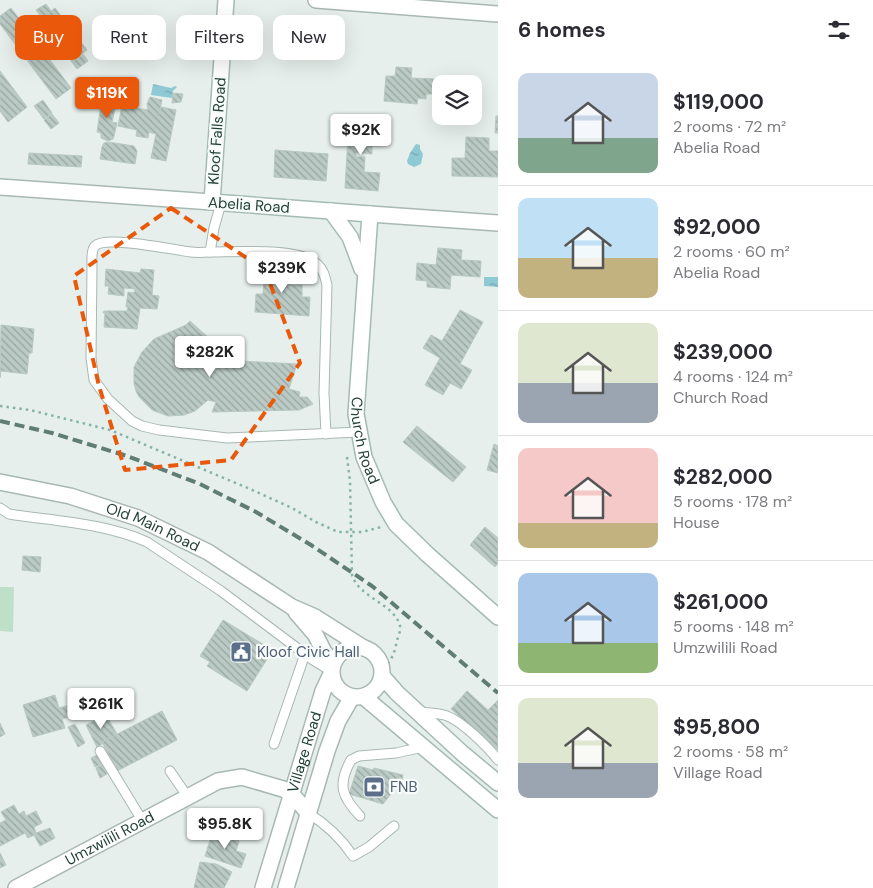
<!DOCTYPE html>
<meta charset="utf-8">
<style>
:root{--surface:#fff;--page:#f2f2f3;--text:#2b2b33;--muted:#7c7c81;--line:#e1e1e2;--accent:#ea580c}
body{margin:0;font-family:"DM Sans",sans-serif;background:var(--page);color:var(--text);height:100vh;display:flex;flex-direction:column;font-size:19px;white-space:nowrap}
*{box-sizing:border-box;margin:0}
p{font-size:16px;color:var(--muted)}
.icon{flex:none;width:28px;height:28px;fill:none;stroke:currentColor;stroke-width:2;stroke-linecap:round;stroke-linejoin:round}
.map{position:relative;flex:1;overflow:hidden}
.drawer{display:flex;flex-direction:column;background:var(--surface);width:375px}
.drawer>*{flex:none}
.hud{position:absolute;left:15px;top:15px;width:408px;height:45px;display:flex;gap:10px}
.tools{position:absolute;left:432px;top:75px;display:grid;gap:10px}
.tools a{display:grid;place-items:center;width:50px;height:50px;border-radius:10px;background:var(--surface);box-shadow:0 5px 20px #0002;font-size:25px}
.price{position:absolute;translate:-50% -42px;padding:0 11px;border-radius:5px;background:#fff;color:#222;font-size:16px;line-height:32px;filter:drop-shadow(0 1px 2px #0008)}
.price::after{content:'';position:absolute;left:50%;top:30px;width:15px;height:11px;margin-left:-8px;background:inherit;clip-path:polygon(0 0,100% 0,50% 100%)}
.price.current{background:var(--accent);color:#fff}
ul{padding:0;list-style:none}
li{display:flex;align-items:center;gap:15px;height:125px;padding:0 20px}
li+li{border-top:1px solid var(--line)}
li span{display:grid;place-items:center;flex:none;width:140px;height:100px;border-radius:10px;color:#555}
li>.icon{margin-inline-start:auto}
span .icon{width:60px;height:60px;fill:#fffc;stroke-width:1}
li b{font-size:21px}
h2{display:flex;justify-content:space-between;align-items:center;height:60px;padding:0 20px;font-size:21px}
.tag{padding:0 18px;border-radius:10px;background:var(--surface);box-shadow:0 5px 20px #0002;font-size:18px;line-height:45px}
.tag.current{background:var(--accent);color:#fff}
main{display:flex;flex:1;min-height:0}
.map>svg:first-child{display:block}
</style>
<main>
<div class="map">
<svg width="498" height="888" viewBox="0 0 498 888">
<defs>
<pattern id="water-ripples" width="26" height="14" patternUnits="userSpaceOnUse" patternTransform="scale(1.25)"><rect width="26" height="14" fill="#8ec9d4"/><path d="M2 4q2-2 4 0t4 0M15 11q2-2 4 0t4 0" fill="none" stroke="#74a5ad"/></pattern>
<pattern id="building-back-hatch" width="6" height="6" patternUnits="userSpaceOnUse" patternTransform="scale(1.25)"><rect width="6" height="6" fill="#bbcac4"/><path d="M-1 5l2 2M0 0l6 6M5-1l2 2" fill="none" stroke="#98a6a0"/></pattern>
</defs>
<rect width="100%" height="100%" fill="#e6efeb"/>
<polygon fill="#bfe0c8" points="0,587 14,587 13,632 0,631"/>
<g fill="url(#water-ripples)">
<polygon points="153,84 171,88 175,86 177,87 173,91 172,98 151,95"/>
<polygon points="416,144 420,145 420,149 423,154 421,164 414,167 408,164 407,161 410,153"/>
<polygon points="484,277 498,277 498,287 484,286"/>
</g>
<g fill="url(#building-back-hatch)" stroke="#b8c9c2">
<polygon points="46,4 51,11 42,18 36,10"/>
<polygon points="11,8 71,88 56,99 0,24 0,16"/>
<polygon points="55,8 87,50 72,62 40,20"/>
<polygon points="83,54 88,61 77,69 72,62"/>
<polygon points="396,67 412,68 411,78 436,79 435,80 448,81 448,84 441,84 441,94 426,94 426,99 418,98 417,104 384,101 386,76 395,76"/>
<polygon points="0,71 27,107 8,122 0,111"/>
<polygon points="173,93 183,94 181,102 172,103"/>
<polygon points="107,97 111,97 117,101 112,122 117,123 114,136 113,139 108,141 101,138 101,133 97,132 102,98"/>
<polygon points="150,97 162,100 159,114 161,107 176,110 166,161 151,158 156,134 149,132 148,138 136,136 137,130 118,126 122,106 148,110 147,104"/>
<polygon points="43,100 52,113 44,119 34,106"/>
<polygon points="52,114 59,123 51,129 44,120"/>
<polygon points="496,116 498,116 498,133 495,133"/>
<polygon points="349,120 374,122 374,131 382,131 381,146 372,146 372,154 356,152 356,157 365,157 364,172 380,173 378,191 345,188"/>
<polygon points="466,137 489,138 489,151 498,151 498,177 452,176 452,158 465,158"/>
<polygon points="108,142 134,146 137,151 135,164 100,159 102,147 104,143"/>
<polygon points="275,150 328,154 326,181 274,177"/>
<polygon points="29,153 82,156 81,167 28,164"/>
<polygon points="438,248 462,250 461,260 481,261 480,277 451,275 450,289 427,287 427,281 416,280 417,263 436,265"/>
<polygon points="274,262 286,263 285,269 292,269 291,285 302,285 302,297 310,297 309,316 255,312 256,294 263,294 265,267 273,268"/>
<polygon points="106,269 140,273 141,269 154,270 152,295 159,296 157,309 140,308 137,329 104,327 105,313 103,313 104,311 127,311 128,307 126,307 128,292 134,293 135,289 124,288 124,296 108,294 109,286 105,286"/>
<polygon points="460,310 483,322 460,364 472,370 461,389 450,383 443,395 425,385 440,358 423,348 431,335 442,341"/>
<polygon points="190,321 232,359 240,361 297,364 289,389 300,392 299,397 307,397 313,404 299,410 212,412 216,402 208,400 195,411 184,415 168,416 152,410 139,397 136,391 134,384 134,367 142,352 154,339 186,325"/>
<polygon points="1,325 34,329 32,353 29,353 27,374 1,371 0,378"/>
<polygon points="417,426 466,467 453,482 403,442"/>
<polygon points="494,444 498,446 498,473 487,470"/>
<polygon points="485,527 498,538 498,563 495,567 470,545"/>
<polygon points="23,556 41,557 40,572 22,570"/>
<polygon points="223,620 266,646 262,652 269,656 247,691 207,666 210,662 200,656"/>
<polygon points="467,691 488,710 498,700 498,750 451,709"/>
<polygon points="55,695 59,708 70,705 73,716 62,719 65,728 33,737 23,705"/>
<polygon points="84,704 87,713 77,715 75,707"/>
<polygon points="162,711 177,740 117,771 102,742"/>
<polygon points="106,715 117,734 102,742 102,744 97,747 86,725"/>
<polygon points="0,723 5,734 0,737"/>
<polygon points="75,724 85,743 78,747 68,727"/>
<polygon points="97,755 102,764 95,767 91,758"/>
<polygon points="102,765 107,774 100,778 96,768"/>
<polygon points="358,766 373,770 374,768 403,775 402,780 383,804 349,794"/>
<polygon points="14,805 19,814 24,811 26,816 36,811 42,823 34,827 36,833 50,828 55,838 40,846 34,835 28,838 25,833 0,846 0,823 6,820 1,812"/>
<polygon points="224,829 230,832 228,837 239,841 236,851 246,854 241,868 205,856 213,831 222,835"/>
<polygon points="0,853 6,865 0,868"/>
<polygon points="200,862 216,864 232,872 224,888 194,888"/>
</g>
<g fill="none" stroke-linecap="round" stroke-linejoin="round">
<g stroke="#a8b8b2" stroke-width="11">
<g id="service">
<path d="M221 203 214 228 210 252C204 252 197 253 191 252 174 250 105 235 95 246 91 250 92 259 92 264L91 358 94 380 108 399 132 421 142 426 159 430 227 438 359 432"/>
<path d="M210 252C235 252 299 247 317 264 324 270 325 277 327 285L324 393 326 434"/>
<path d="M0 508 9 514C54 521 105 523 147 542L221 591 313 660 331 671"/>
<path d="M420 712C428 713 436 713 444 715 460 719 488 747 498 760"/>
<polyline points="274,744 305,654"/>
<polyline points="100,751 142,820"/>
<polyline points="170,771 187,796"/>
<path d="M308 813C326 824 341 838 353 856L369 847 394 826"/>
<path d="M360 816C342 797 337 785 351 760L359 756 396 753 423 747"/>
</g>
</g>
<g stroke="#a8b8b2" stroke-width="18">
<g id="minor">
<polyline points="316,0 498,14"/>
<polyline points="0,187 212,202"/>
<polyline points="370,214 498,223"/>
<path id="s1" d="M16 888 218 781 242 777 283 789 291 793 308 813"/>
</g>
</g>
<g stroke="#a8b8b2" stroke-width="18">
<g id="tertiary">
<path id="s2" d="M0 482 70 496 138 518 208 552 292 607 315 617 364 648"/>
<polyline points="296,612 315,634 324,652 333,663"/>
<circle cx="357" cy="672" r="25"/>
<path id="s3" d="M263 888 323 691 331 674"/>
<polyline points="286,888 327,751 338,721 352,697"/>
</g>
</g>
<g stroke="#a4bbb3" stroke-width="18">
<g id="secondary">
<path id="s4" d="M226 0 212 202 370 214 356 414 364 457 383 502 396 524 427 554 498 617"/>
<polyline points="331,211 350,237 362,269"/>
<polyline points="382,676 397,693 462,753 498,783"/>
<polyline points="364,697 498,810"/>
</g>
</g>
<g stroke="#86b3a5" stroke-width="2.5" stroke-dasharray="2.5 4" stroke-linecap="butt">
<polyline points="0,406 30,410 110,430 250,489 292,508 316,522 338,532 362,532 381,527"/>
<path d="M347 457 350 481 352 575C359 598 395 604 400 626 401 631 398 636 397 641 395 649 394 656 388 663"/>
</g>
<use href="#service" stroke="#fff" stroke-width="9"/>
<use href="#minor" stroke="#fff" stroke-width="15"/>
<use href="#tertiary" stroke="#fff" stroke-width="15"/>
<use href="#secondary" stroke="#fff" stroke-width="15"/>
<polyline stroke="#5f7d75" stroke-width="4" stroke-dasharray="10 5" stroke-linecap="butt" points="0,421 52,433 127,456 200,484 256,512 311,545 372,586 498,693"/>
</g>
<path fill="none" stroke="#e8590c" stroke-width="4" stroke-dasharray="10 6" stroke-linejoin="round" d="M171 208 265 270 300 363 231 460 125 470 99 386 74 276Z"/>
<defs>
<g id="civic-square" transform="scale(1.125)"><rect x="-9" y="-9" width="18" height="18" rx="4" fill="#5c6f8a" stroke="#f7fbf9"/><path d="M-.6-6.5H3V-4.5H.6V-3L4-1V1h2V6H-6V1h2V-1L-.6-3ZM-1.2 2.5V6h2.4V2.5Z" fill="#fff"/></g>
<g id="bank-square" transform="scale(1.125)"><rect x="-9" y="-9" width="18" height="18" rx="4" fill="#5c6f8a" stroke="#f7fbf9"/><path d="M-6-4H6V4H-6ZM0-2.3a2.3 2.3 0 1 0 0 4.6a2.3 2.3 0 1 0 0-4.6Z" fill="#fff"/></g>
</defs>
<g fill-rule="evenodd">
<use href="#civic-square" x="241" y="652"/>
<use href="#bank-square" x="374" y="787"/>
</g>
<g text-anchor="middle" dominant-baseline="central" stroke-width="4.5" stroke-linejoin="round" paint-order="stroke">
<g font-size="15" fill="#24423a" stroke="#f7fbf9">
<text transform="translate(217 131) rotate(-86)">Kloof Falls Road</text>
<text transform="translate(249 205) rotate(4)">Abelia Road</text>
<text stroke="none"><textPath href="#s4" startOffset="589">Church Road</textPath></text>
<text stroke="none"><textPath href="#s2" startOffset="160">Old Main Road</textPath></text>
<text stroke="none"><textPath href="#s3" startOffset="142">Village Road</textPath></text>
<text stroke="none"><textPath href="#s1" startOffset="106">Umzwilili Road</textPath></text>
</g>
<g font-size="15" fill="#4e5e75" stroke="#f7fbf9" text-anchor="start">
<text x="257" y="652">Kloof Civic Hall</text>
<text x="390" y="787">FNB</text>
</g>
</g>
</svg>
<div class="tools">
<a><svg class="icon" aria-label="layers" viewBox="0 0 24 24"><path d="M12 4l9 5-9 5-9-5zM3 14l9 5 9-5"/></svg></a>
</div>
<b class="price current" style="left:107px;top:119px">$119K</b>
<b class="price" style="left:361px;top:156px">$92K</b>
<b class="price" style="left:282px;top:294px">$239K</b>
<b class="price" style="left:210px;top:378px">$282K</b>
<b class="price" style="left:101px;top:730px">$261K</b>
<b class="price" style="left:225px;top:850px">$95.8K</b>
<div class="hud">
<a class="tag current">Buy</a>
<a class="tag">Rent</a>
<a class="tag">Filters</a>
<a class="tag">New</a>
</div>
</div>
<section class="drawer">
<h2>6 homes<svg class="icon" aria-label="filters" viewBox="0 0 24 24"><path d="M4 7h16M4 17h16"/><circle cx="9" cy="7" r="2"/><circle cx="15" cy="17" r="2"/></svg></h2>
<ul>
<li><span style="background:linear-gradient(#c9d6e8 65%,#7fa58c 0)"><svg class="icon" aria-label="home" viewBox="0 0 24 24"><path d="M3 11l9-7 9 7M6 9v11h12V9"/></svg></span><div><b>$119,000</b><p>2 rooms · 72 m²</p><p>Abelia Road</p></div></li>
<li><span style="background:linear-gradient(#bfe0f5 60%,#c2b280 0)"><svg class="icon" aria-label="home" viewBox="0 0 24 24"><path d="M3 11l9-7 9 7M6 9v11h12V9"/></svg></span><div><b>$92,000</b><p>2 rooms · 60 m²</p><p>Abelia Road</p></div></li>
<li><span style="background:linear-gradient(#dfe7d0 60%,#9aa5b1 0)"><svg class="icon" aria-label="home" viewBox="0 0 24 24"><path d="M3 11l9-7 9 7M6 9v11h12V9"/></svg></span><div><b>$239,000</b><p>4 rooms · 124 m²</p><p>Church Road</p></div></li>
<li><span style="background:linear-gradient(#f6c9c9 75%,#c2b280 0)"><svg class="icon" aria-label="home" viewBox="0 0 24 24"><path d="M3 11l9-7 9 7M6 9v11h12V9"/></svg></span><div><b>$282,000</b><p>5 rooms · 178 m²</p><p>House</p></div></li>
<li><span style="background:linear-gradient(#a9c7e8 70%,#8fb573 0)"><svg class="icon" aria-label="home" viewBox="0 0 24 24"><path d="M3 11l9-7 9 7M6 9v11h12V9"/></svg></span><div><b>$261,000</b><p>5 rooms · 148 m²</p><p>Umzwilili Road</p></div></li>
<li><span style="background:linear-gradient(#dfe7d0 65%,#9aa5b1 0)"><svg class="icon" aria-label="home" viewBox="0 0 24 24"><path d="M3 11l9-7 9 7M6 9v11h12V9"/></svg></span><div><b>$95,800</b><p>2 rooms · 58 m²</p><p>Village Road</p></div></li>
</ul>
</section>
</main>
